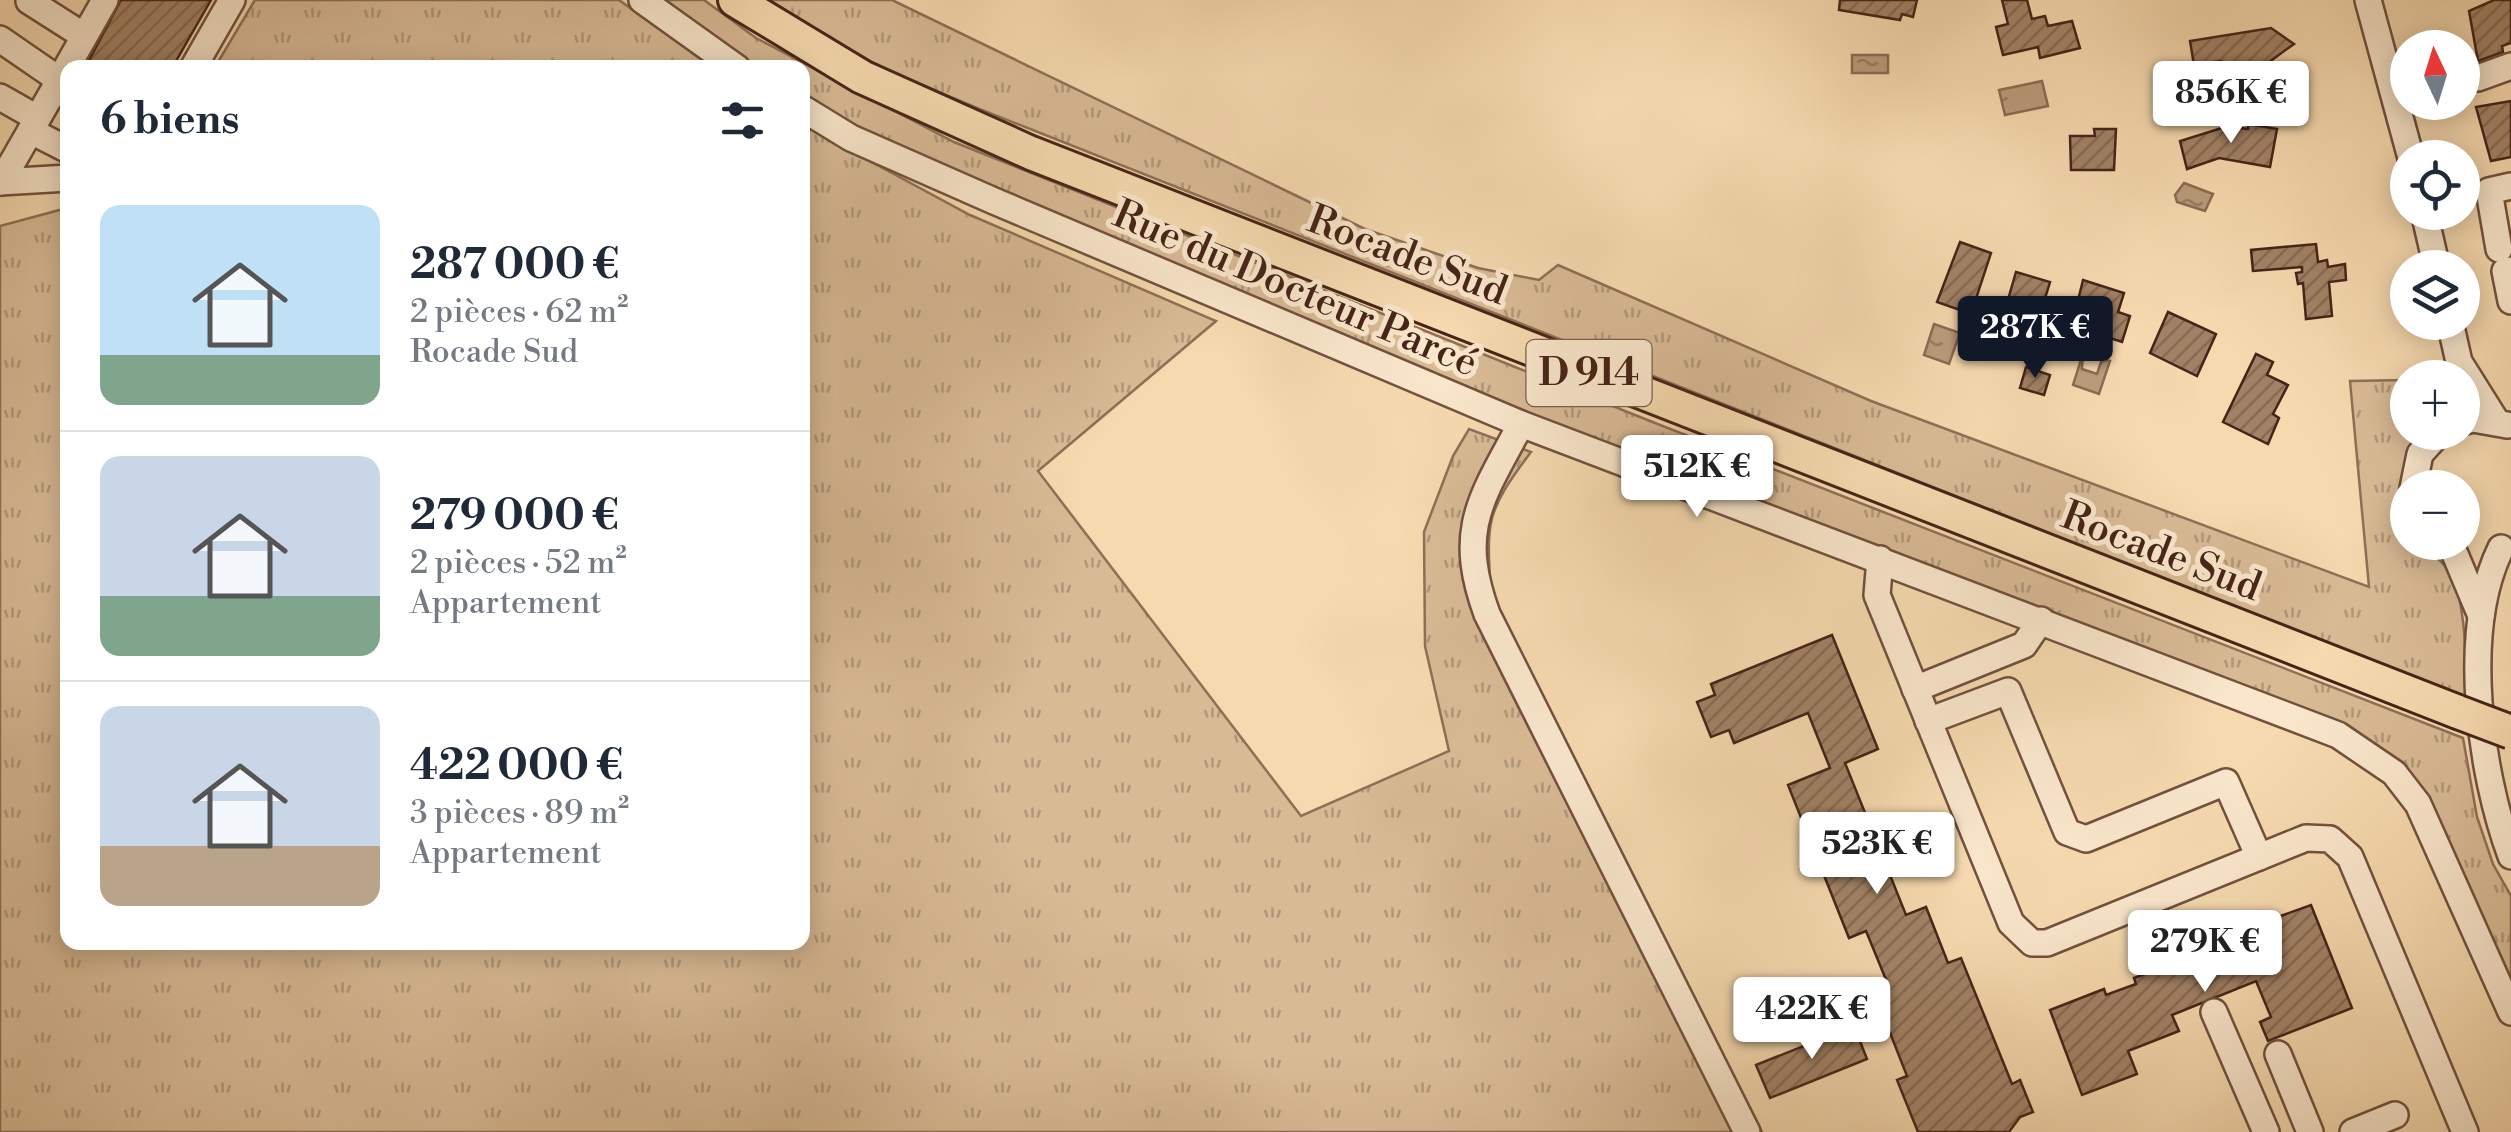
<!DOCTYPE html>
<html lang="fr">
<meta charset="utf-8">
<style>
:root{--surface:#fff;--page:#f6f6f7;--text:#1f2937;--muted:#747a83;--line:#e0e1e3;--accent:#111827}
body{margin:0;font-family:"Libre Bodoni",serif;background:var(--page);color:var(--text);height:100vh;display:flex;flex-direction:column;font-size:38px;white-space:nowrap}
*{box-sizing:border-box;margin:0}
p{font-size:32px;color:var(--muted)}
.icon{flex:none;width:55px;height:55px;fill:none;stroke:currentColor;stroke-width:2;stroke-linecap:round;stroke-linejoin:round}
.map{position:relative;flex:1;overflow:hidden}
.sheet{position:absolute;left:60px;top:60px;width:750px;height:890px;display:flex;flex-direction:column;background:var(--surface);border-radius:20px;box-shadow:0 5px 25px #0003}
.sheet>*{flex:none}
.needle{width:65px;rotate:356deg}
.buttons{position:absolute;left:2390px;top:30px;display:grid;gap:20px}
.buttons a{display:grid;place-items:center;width:90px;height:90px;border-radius:50%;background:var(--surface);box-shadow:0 5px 25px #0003;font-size:50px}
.price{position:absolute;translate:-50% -85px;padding:0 22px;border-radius:10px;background:#fff;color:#222;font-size:32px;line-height:65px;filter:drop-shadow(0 2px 5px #0008)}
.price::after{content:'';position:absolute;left:50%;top:60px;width:30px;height:22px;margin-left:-15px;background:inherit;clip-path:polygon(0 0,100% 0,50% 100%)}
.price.active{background:var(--accent);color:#fff}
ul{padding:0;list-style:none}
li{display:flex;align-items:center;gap:30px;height:250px;padding:0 40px}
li+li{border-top:2px solid var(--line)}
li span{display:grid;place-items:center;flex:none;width:280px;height:200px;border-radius:20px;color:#555}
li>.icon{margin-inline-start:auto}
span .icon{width:120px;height:120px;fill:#fffc;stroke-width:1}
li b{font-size:42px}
h2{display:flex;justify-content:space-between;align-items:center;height:120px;padding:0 40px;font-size:42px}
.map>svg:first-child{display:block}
</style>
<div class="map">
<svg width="2511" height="1132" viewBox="0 0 2511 1132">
<defs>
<pattern id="grass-tufts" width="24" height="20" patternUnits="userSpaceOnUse" patternTransform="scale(2.5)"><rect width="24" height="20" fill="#d8ba95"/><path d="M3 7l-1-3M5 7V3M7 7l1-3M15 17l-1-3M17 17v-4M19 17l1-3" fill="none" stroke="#b19779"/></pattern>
<pattern id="water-ripples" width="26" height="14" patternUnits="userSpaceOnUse" patternTransform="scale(2.5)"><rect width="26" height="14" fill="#ba9b7b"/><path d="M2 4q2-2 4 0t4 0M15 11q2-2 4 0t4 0" fill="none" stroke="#997e64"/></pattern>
<pattern id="building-hatch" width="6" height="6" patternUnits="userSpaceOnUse" patternTransform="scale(2.5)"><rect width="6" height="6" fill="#a28266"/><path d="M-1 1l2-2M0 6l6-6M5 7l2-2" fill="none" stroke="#866a53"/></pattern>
</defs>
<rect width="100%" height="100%" fill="#f6d9af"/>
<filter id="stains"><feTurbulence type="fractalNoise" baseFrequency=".002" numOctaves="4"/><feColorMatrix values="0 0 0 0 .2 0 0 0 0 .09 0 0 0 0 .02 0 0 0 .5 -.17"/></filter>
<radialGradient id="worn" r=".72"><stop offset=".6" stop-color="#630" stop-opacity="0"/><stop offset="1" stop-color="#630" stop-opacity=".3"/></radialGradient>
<g fill="url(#grass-tufts)" stroke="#8f6f56" stroke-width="2.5">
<polygon points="255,0 619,0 712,67 215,67"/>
<polygon points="660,0 704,0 756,38 954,142 1655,423 2463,738 2477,817 2493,864 2511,896 2511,988 2401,765 2343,726 1524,414 1225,291 856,128 803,95 802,68 757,67"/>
<path d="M767 0H892L1365 229 1478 268 1539 280 1558 265 1871 401 2369 587 2350 381 2407 380 2408 432 2424 433C2385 491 2407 485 2408 542L2420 543C2429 551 2442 560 2449 571 2467 602 2466 663 2465 698L977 108 884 69Z"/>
<path d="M803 125 970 215 1216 321 1038 471 1301 816 1449 751 1425 646 1424 532 1453 456 1469 429 1531 452C1486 512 1486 520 1491 593L1762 1132H0V226L67 208 68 942H802Z"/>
</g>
<g fill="url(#water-ripples)" stroke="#8c6b53" stroke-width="2.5">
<rect x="1852" y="55" width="36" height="18"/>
<polygon points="2042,81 2048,106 2005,115 1999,90"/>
<polygon points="2184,183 2213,194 2205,211 2177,202 2175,195"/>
<polygon points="1934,324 1960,333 1949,364 1924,355"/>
<polygon points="2083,353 2082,369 2097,374 2102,359 2110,361 2099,394 2073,385"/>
</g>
<g fill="url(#building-hatch)" stroke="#462417" stroke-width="2.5">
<polygon points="121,0 211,0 172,68 85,68"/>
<polygon points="1840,0 1917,0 1913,17 1902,14 1900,20 1839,10"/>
<polygon points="2002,0 2027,0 2032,19 2045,16 2048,26 2072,21 2080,48 2040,58 2038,47 2003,55 1996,27 2008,24"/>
<polygon points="2494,0 2511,0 2511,43 2502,46 2503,52 2478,61 2469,11"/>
<polygon points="2271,28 2294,44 2269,62 2245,67 2220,61 2194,65 2190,41"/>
<polygon points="2511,101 2511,157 2491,161 2476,107"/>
<polygon points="2248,124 2277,129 2270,167 2219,158 2187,169 2180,141 2228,126 2248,129"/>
<polygon points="2094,129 2116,129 2114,170 2071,170 2070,136 2095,136"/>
<polygon points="1960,242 1991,253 1971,314 1937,302"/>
<polygon points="2316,244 2318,262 2327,260 2328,267 2345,264 2346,280 2329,282 2332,316 2306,319 2303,283 2298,284 2296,273 2302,272 2302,267 2253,271 2251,250"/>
<polygon points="2016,272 2050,282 2031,344 2005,335 2010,319 2003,317"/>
<polygon points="2083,280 2124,293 2118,312 2130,316 2122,342 2110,338 2105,353 2068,341"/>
<polygon points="2168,312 2216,334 2197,376 2150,353"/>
<polygon points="2256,354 2273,362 2267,375 2288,385 2273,414 2279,418 2268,444 2223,422"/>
<polygon points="2026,367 2050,375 2044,395 2020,388"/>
<polygon points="1832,635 1878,749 1845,763 1906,915 1926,907 1948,963 1961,958 2012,1084 2020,1080 2033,1112 2020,1117 2009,1132 1918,1132 1897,1080 1907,1076 1874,992 1889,987 1866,931 1849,938 1788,785 1830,768 1808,713 1734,743 1729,730 1711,737 1697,702 1715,695 1711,684"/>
<polygon points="2311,905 2352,1008 2268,1041 2260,1022 2271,1017 2256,981 2172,1015 2179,1031 2128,1051 2137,1074 2082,1095 2050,1010 2104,989 2106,995 2136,984 2134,978 2173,963 2170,956"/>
<polygon points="1854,1026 1867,1059 1770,1098 1756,1065"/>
</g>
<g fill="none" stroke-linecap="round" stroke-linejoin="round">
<g stroke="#72513d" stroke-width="30">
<g id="minor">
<polyline points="642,0 737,68"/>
<polyline points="2368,0 2411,158"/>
<polyline points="29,1 84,36"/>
<polyline points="0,39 58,79"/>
<polyline points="193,68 232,0"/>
<polyline points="2478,78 2511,66"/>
<polyline points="55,88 105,0"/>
<polyline points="0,97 37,118"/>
<polyline points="802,108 851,138 994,201 1521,424 2338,735 2394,773 2418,804 2511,1012"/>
<polyline points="31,131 68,150"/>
<polyline points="0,182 68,178"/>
<polyline points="1,182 55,88 68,96"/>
<polyline points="2424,212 2437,268"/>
<polyline points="2499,249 2489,191 2511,186"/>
<polyline points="2511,270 2505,271 2511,301"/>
<polyline points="2450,322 2459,362 2496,421"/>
<polyline points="2462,422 2473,419 2507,425"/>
<path d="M1521 424C1481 499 1456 529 1487 614L1747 1132"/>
<polyline points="2413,488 2420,454 2440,432"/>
<polyline points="2452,547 2481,616"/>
<path d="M2501 548C2460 631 2480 772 2511 856"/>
<polyline points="1880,559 1877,595 2011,923 2032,943 2047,943 2306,838 2330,839 2350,857 2465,1132"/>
<polyline points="1915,689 2024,645 2041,620"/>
<polyline points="1928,721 2008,691 2067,832 2086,839 2226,782 2259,857"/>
<polyline points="2214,1012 2266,1132"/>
<polyline points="2278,1054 2310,1132"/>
<polyline points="2353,1132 2395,1115"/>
</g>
</g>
<g stroke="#462417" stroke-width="38">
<polyline id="major" points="735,0 862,77 1031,153 2458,712"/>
</g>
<use href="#minor" stroke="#f9e6cb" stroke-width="25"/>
<use href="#major" stroke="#f6d9af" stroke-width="32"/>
<g stroke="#462417" stroke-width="38" stroke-linecap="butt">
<polyline id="major-bridge" points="2458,712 2511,732"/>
</g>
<use href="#major-bridge" stroke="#f6d9af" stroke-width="32"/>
</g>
<g text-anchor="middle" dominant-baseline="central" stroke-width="10" stroke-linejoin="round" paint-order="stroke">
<rect fill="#f9e6cb" stroke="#7c5e4d" stroke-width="2.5" x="1526.5" y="340" width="125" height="66" rx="8"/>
<g font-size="38" font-weight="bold" fill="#462417">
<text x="1589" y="373">D 914</text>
</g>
<g font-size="40" fill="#462417" stroke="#f9e6cb">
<text transform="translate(1407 256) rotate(21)">Rocade Sud</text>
<text transform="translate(1295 289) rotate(23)">Rue du Docteur Parcé</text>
<text transform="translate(2161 552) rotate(21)">Rocade Sud</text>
</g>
</g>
<rect width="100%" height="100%" filter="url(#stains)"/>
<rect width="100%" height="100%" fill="url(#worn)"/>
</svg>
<div class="buttons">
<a><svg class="needle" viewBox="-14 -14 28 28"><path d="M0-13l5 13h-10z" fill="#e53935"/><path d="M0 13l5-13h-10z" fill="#747a83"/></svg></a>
<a><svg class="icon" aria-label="locate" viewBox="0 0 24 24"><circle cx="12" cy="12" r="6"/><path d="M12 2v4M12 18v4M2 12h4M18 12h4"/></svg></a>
<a><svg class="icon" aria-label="layers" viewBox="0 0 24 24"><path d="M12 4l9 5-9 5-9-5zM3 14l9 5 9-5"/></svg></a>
<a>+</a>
<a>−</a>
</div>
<b class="price" style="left:2231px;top:146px">856K €</b>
<b class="price active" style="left:2035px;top:381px">287K €</b>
<b class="price" style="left:1697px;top:520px">512K €</b>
<b class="price" style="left:1877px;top:897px">523K €</b>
<b class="price" style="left:2205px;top:995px">279K €</b>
<b class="price" style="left:1812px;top:1062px">422K €</b>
<section class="sheet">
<h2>6 biens<svg class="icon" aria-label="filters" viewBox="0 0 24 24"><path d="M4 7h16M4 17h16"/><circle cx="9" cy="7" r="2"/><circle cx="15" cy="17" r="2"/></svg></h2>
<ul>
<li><span style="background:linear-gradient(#bfe0f5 75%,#7fa58c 0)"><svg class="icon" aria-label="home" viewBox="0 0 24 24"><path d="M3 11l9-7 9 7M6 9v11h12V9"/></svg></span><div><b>287 000 €</b><p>2 pièces · 62 m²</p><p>Rocade Sud</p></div></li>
<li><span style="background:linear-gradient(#c9d6e8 70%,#7fa58c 0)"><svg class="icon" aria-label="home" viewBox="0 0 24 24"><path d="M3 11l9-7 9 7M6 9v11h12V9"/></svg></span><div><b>279 000 €</b><p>2 pièces · 52 m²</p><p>Appartement</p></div></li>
<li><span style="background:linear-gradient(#c9d6e8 70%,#b9a48a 0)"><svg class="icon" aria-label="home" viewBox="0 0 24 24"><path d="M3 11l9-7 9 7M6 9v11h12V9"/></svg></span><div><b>422 000 €</b><p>3 pièces · 89 m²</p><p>Appartement</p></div></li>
</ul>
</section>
</div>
